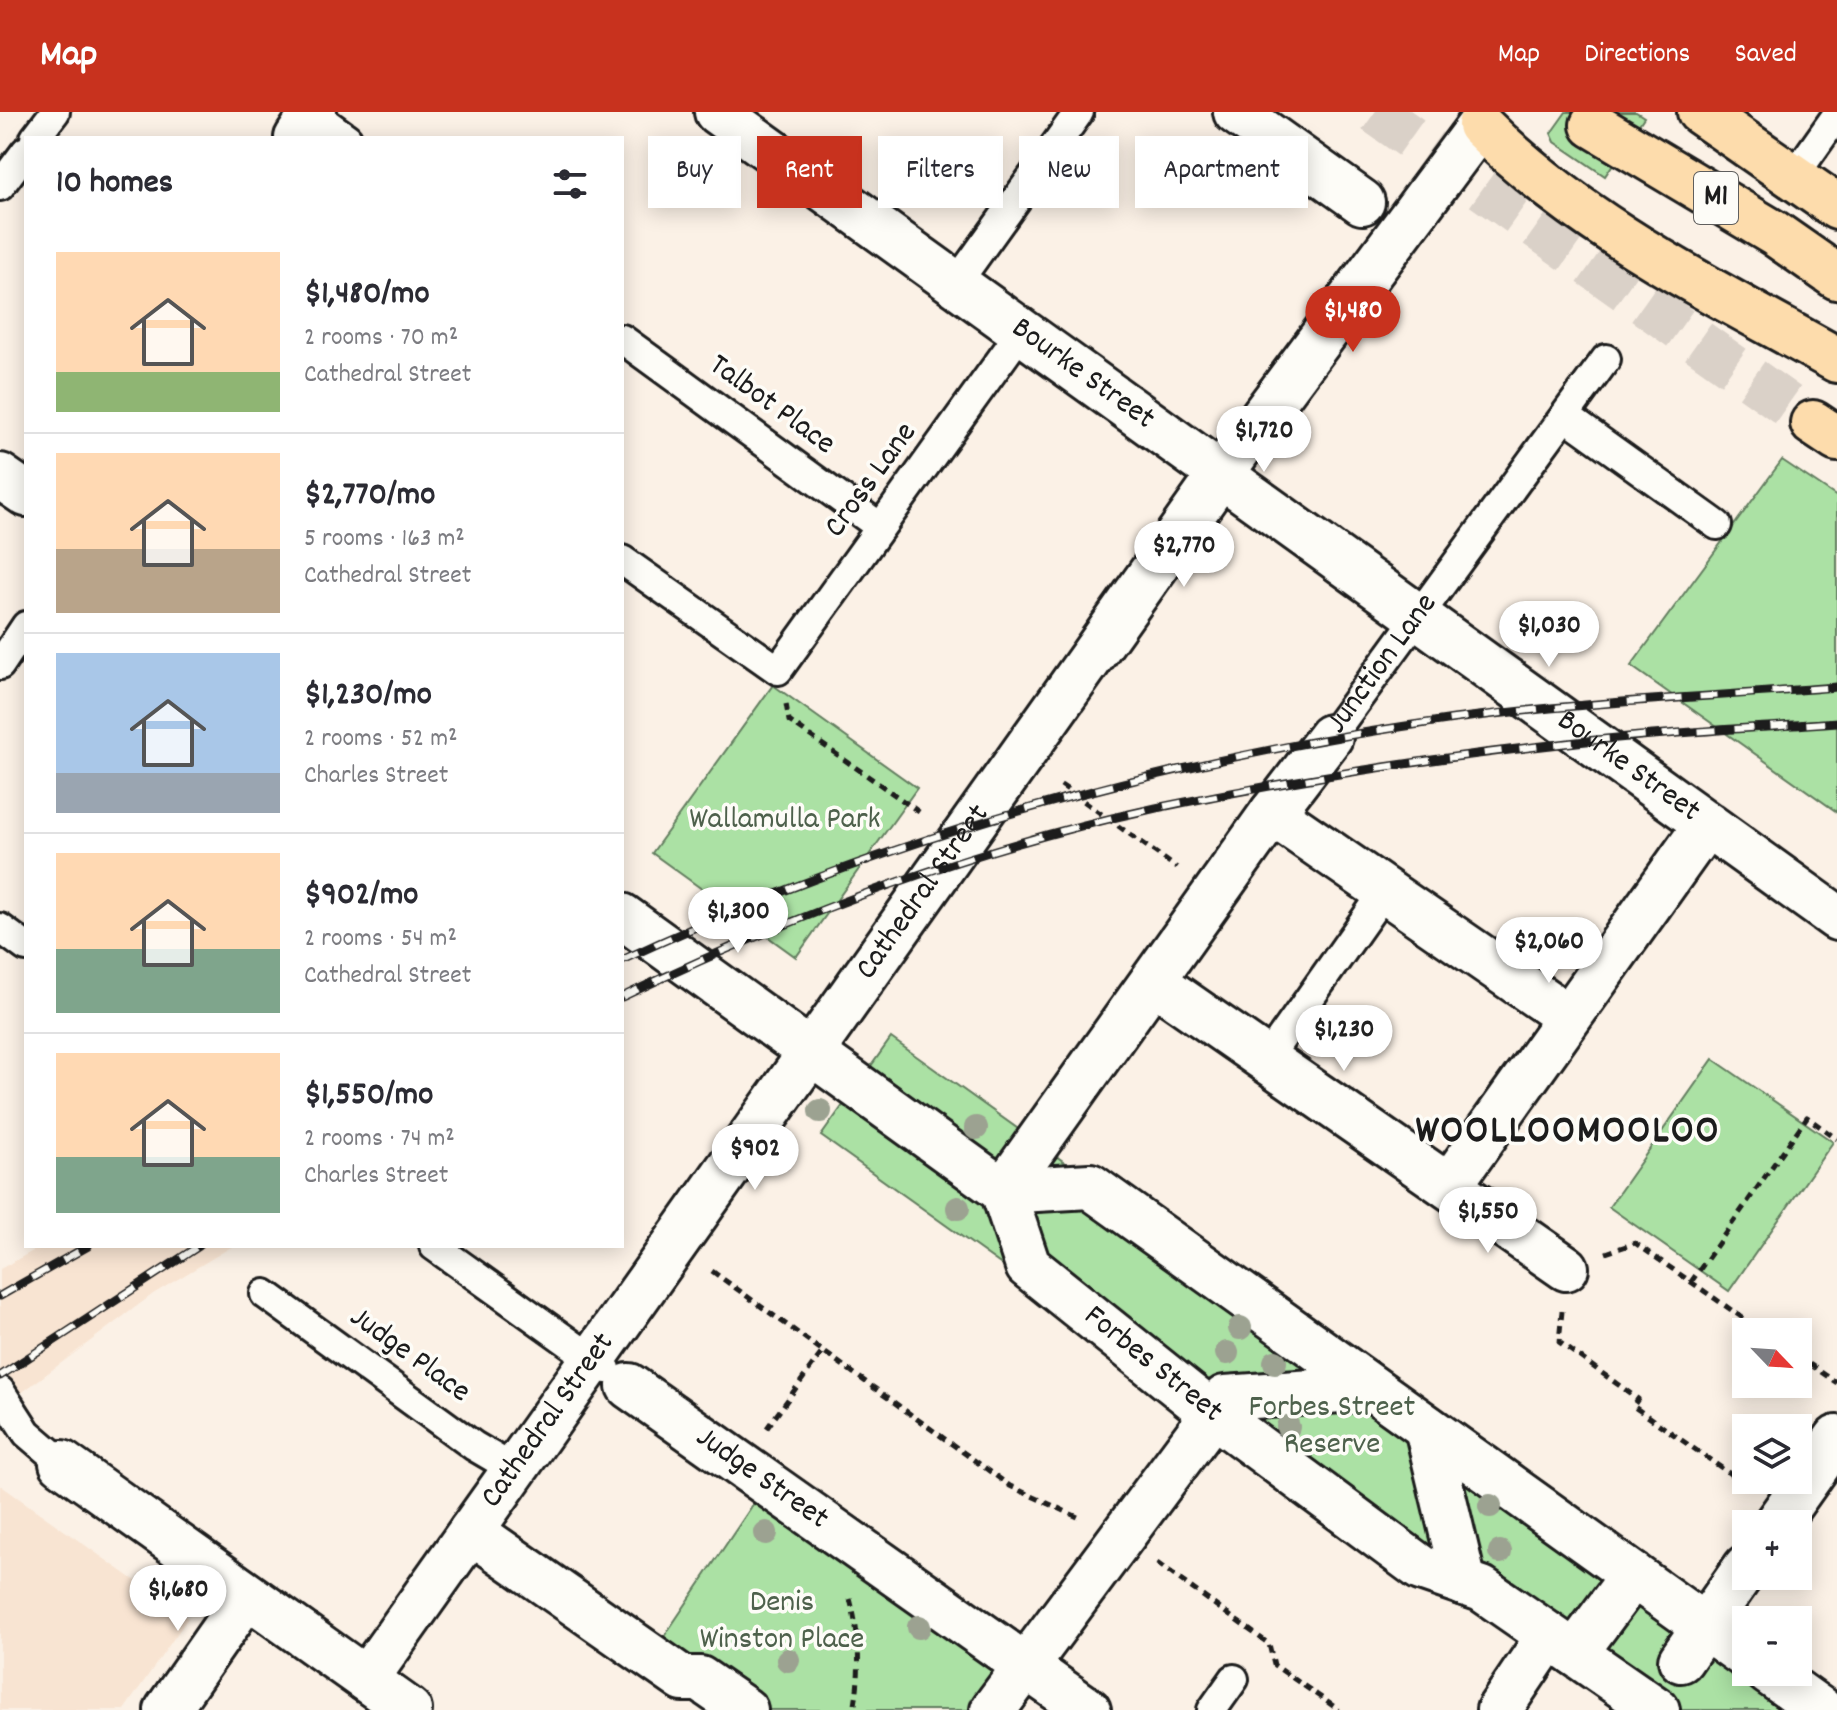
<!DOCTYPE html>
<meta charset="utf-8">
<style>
:root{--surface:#fff;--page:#f7f7f7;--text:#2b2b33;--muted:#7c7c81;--line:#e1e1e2;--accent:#c8321e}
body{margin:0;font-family:Dekko,sans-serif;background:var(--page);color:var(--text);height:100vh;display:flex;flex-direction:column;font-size:30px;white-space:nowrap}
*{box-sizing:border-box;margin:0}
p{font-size:26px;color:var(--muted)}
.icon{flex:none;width:44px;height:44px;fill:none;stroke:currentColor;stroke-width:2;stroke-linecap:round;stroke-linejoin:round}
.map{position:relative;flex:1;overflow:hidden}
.side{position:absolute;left:24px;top:24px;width:600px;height:1112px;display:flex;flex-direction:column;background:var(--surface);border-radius:0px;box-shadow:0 4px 20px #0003}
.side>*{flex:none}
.banner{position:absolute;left:648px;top:24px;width:760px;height:72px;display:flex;gap:16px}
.needle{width:52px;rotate:115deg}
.fabs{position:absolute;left:1732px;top:1206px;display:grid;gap:16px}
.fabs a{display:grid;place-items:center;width:80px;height:80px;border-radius:0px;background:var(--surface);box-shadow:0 4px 20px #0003;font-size:40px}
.price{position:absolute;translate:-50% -68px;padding:0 18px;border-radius:28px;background:#fff;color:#222;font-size:26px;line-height:52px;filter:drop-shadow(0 2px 4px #0008)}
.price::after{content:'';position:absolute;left:50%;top:48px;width:24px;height:18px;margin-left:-12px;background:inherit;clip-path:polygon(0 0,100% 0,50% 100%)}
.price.active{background:var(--accent);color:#fff}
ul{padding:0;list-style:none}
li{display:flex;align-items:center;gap:24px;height:200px;padding:0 32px}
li+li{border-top:2px solid var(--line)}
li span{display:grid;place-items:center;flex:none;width:224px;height:160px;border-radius:0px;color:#555}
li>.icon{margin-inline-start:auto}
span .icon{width:96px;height:96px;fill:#fffc;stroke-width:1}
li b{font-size:34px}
h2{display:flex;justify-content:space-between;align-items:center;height:96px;padding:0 32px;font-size:34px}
.tag{padding:0 28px;border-radius:0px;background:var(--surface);box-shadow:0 4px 20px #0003;font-size:28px;line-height:72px}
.tag.active{background:var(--accent);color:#fff}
header{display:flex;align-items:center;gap:48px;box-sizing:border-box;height:112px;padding:0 40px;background:var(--accent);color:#fff}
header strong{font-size:38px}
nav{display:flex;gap:44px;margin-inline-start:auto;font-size:28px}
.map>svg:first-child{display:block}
</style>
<header>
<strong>Map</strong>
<nav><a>Map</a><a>Directions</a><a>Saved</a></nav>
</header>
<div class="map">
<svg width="1837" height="1598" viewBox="0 0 1837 1598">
<rect width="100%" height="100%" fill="#fbf1e6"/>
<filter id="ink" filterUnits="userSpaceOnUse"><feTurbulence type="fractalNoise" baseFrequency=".0125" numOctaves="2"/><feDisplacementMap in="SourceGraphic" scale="16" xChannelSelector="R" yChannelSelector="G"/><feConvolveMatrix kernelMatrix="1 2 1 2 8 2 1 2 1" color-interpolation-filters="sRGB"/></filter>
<g filter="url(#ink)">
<g fill="#f8e4d2">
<polygon points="42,1134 233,1134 153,1182 0,1297 0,1157"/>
<polygon points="0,1373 188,1506 124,1598 0,1598"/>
</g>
<g fill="#abe1a4" stroke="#647e60" stroke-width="2">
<polygon points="1566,0 1636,0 1644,5 1605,64 1555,30 1551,21"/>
<polygon points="1782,348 1837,385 1837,700 1631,554"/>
<polygon points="773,573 917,676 796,845 652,741"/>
<polygon points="891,926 1746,1537 1832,1598 1625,1598 821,1024"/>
<polygon points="1713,947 1833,1030 1729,1179 1609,1095"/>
<polygon points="756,1388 1005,1557 978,1598 757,1598 659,1532"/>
</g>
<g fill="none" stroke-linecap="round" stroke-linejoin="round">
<polyline stroke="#dad1c8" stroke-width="44" stroke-dasharray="44 22" stroke-linecap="butt" points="1375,0 1813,311"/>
<g stroke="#1c1c1c" stroke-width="34">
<g id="lane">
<polyline points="311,0 347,26"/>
<polyline points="35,26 55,0"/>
<polyline points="1794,64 1837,3"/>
<polyline points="0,74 26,39"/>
<polyline points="955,173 1079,0"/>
<polyline points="622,227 880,415"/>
<polyline points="1565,304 1717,413"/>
<polyline points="622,448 778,558 1021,220"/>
<polyline points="0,553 26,514"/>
<path id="s1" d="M1330 625 1606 247"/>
<polyline points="0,816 26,835"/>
<polyline points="1266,948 1385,779"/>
<polyline points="434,1134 606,1257"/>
<polyline points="265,1182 474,1334 515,1358"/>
<polyline points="0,1279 27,1321 62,1351"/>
<polyline points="1212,1598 1234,1567"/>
</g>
</g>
<g stroke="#1c1c1c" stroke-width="50">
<g id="street">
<path id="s2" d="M717 0 1837 806"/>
<polyline points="1236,0 1362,90"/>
<polyline points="297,26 314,0"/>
<polyline points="0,364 26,382"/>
<polyline points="1330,625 1272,701 1568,905"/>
<path id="s3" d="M622 804 1003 1079 1028 1154 1213 1302 1421 1456 1482 1477 1657 1598"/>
<polyline points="1153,869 1566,1156"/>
<polyline points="1449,1074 1706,713"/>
<polyline points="1003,1079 1090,1074 1746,1544"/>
<polyline points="1003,1079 1272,701"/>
<path id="s4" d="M629 1274 1088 1598"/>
<polyline points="1427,1316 1464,1471"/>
<polyline points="62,1351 409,1598"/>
<polyline points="1776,1412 1837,1326"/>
<polyline points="471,1419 683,1567 700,1567 745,1598"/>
<polyline points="1575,1541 1633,1463"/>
<polyline points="1681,1548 1746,1455"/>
<polyline points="1768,1560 1821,1598"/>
<path id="s5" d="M366 1567 1249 323 1480 13"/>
<polyline points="167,1598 246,1485"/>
<polyline points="993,1598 1225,1286 1371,1276"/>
<polyline points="1499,1598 1548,1525"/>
</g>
</g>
<g stroke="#1c1c1c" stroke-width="50">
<polyline id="primary" points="1700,0 1837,95"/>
</g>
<g stroke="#1c1c1c" stroke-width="50">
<g id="highway">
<path d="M1480 13C1582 116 1712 178 1837 248"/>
<polyline points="1593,13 1774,121 1837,165"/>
<polyline points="1813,311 1837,327"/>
</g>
</g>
<g stroke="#1c1c1c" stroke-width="5" stroke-dasharray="8 6" stroke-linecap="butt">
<polyline points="786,592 789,609 922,702"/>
<polyline points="1061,673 1177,756"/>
<polyline points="1606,1141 1635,1131 1763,1220"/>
<polyline points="712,1159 1010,1374 1080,1406"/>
<polyline points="1691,1170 1807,1005 1837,1027"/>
<polyline points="1562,1199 1559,1230 1638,1287 1633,1294 1749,1375"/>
<polyline points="1798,1244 1837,1271"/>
<polyline points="767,1316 823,1239"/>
<polyline points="1157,1451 1269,1532 1274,1553 1339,1598"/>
<path d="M850 1487C860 1523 861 1561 854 1598"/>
</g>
<use href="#lane" stroke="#fdfcf7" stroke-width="28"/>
<use href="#street" stroke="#fdfcf7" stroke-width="44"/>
<use href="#primary" stroke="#fddcac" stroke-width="44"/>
<use href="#highway" stroke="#fddcac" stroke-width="44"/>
<g stroke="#1c1c1c" stroke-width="9">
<g id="rail">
<path d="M622 848C886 725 1165 647 1454 607 1581 590 1710 585 1837 575"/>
<path d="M622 885C791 804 972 736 1156 696 1289 668 1425 647 1560 632 1652 621 1745 617 1837 610"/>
<polyline points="0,1184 88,1134"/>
<polyline points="0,1264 199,1134"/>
</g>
</g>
<use href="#rail" stroke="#fdfcf7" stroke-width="6" stroke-dasharray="18" stroke-linecap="butt"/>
</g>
<g fill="#9ca291">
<circle cx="820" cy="999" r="12"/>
<circle cx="976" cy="1016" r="12"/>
<circle cx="958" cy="1096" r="12"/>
<circle cx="1240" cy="1216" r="12"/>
<circle cx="1227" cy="1241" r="12"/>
<circle cx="1275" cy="1250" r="12"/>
<circle cx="1288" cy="1315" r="12"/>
<circle cx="1490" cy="1394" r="12"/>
<circle cx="766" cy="1421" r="12"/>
<circle cx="1500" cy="1440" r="12"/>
<circle cx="919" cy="1515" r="12"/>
<circle cx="788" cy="1548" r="12"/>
</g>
</g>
<g text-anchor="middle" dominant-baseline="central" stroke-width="7" stroke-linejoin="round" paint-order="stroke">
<rect fill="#fdfcf7" stroke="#605f5e" stroke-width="2" x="1694" y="60" width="44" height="52" rx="6"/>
<g font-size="30" font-weight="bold" fill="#1c1c1c">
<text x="1716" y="86">M1</text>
</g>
<g font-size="32" fill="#1c1c1c" stroke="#fdfcf7">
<text stroke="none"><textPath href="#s2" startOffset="450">Bourke Street</textPath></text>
<text transform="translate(771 294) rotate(36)">Talbot Place</text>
<text transform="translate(872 369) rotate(-54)">Cross Lane</text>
<text stroke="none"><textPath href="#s1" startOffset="90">Junction Lane</textPath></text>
<text stroke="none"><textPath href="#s2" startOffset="1122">Bourke Street</textPath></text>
<text stroke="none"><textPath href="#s5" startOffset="964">Cathedral Street</textPath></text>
<text transform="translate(409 1244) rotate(36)">Judge Place</text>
<text stroke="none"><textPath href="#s3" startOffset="708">Forbes Street</textPath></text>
<text stroke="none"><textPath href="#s5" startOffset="316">Cathedral Street</textPath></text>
<text stroke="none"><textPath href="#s4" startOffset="162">Judge Street</textPath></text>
</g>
<g font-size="32" fill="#4e614c" stroke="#fdfcf7">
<text x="785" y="709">Wallamulla Park</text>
<text x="1332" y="1297">Forbes Street<tspan x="1332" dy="37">Reserve</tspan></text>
<text x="782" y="1492">Denis<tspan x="782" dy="37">Winston Place</tspan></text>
</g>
<g font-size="40" font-weight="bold" letter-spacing="2" fill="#1c1c1c" stroke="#fdfcf7">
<text x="1568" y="1021">WOOLLOOMOOLOO</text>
</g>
</g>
</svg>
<div class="fabs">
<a><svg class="needle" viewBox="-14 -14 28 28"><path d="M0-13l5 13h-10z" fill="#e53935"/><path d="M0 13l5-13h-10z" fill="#7c7c81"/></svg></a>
<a><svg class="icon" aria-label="layers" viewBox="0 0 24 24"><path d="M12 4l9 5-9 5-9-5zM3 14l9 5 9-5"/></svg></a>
<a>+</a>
<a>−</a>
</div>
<b class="price active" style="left:1353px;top:242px">$1,480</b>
<b class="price" style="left:1264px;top:362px">$1,720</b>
<b class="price" style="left:1184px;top:477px">$2,770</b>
<b class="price" style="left:1549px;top:557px">$1,030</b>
<b class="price" style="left:738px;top:843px">$1,300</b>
<b class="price" style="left:1549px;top:873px">$2,060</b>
<b class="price" style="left:1344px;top:961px">$1,230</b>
<b class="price" style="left:755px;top:1080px">$902</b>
<b class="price" style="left:1488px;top:1143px">$1,550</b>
<b class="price" style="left:178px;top:1521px">$1,680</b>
<div class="banner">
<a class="tag">Buy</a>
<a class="tag active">Rent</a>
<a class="tag">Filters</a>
<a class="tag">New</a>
<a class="tag">Apartment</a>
</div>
<section class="side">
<h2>10 homes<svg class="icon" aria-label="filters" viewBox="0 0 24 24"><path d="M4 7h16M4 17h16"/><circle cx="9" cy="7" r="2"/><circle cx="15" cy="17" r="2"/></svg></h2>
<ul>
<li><span style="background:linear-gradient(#ffd9b3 75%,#8fb573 0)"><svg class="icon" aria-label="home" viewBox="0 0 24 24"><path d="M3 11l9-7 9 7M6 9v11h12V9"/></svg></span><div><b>$1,480/mo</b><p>2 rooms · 70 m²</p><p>Cathedral Street</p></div></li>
<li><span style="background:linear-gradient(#ffd9b3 60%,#b9a48a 0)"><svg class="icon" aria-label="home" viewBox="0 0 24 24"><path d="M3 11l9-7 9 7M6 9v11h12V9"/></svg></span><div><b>$2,770/mo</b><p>5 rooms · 163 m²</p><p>Cathedral Street</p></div></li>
<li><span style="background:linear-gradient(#a9c7e8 75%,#9aa5b1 0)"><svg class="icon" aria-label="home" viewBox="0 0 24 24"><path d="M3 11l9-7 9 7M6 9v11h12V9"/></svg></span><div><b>$1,230/mo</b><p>2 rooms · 52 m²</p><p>Charles Street</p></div></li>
<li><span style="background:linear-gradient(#ffd9b3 60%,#7fa58c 0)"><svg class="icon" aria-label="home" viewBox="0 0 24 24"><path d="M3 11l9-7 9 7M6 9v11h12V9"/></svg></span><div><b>$902/mo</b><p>2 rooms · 54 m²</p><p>Cathedral Street</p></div></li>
<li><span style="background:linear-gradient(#ffd9b3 65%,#7fa58c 0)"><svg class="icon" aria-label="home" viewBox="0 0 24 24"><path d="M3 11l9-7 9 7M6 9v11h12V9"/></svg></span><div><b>$1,550/mo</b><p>2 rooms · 74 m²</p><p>Charles Street</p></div></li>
</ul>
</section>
</div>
